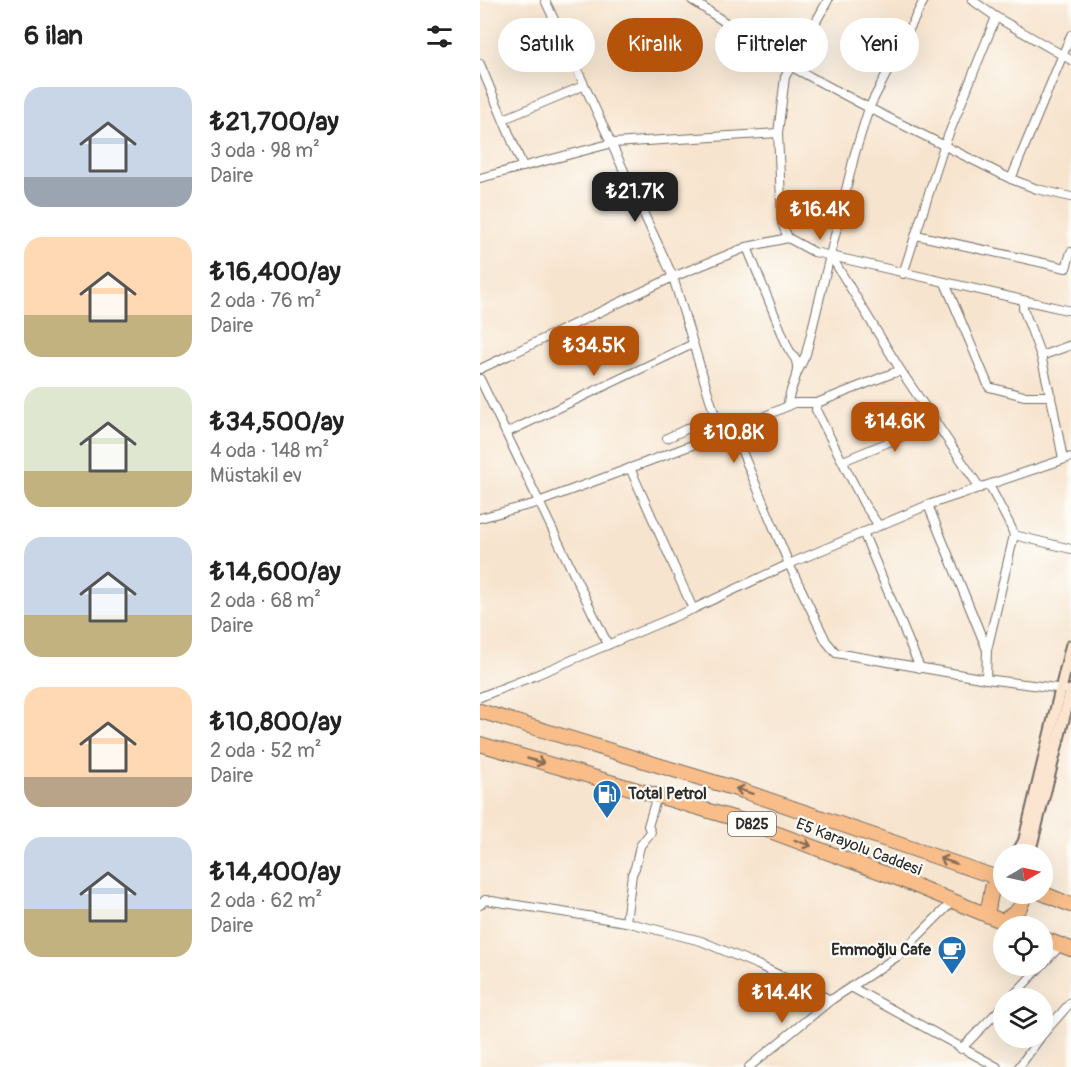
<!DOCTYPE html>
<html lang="tr">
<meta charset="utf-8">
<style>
:root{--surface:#fff;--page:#f2f2f2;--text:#222;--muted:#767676;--accent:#b45309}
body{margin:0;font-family:Pangolin,sans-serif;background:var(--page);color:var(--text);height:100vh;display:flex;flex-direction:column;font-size:22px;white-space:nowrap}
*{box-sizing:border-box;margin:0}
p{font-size:20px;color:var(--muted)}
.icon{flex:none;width:33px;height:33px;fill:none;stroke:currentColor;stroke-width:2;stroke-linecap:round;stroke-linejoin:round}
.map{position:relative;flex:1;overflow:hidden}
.panel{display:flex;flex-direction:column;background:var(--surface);width:480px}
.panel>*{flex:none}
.top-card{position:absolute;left:18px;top:18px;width:483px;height:54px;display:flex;gap:12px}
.needle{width:39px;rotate:81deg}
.controls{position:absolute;left:513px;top:844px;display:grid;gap:12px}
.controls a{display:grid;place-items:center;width:60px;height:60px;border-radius:50%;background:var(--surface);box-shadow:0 6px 24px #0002;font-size:30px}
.price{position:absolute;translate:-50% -51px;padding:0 14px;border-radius:12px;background:var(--accent);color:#fff;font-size:20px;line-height:39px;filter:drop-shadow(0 2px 3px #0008)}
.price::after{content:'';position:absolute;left:50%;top:36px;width:18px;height:14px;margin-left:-9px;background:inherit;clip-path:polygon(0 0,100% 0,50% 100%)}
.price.active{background:#222;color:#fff}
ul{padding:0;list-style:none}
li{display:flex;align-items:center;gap:18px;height:150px;padding:0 24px}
li span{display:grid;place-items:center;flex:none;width:168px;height:120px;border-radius:18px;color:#555}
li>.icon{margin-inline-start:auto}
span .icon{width:72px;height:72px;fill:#fffc;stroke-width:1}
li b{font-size:26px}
h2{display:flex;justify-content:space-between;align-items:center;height:72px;padding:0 24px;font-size:26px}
.chip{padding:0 21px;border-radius:27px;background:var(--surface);box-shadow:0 6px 24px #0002;font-size:21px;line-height:54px}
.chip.active{background:var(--accent);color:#fff}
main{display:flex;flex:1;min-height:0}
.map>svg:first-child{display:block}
</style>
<main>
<section class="panel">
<h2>6 ilan<svg class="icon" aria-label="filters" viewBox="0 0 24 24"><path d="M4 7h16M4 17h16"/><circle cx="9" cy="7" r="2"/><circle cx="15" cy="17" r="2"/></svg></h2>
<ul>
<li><span style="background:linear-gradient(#c9d6e8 75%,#9aa5b1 0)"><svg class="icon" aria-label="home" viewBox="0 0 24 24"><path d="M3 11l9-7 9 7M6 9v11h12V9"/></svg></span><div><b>₺21,700/ay</b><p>3 oda · 98 m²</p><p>Daire</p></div></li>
<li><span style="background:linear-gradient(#ffd9b3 65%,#c2b280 0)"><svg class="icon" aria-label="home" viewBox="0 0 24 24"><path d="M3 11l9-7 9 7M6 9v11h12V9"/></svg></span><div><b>₺16,400/ay</b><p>2 oda · 76 m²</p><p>Daire</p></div></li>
<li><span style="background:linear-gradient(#dfe7d0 70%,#c2b280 0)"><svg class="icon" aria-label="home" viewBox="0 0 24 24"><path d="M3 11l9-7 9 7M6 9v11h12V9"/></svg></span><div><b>₺34,500/ay</b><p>4 oda · 148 m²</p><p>Müstakil ev</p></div></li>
<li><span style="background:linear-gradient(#c9d6e8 65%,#c2b280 0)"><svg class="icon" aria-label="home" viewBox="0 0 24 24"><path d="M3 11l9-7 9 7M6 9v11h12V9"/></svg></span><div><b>₺14,600/ay</b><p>2 oda · 68 m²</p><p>Daire</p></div></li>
<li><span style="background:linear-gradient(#ffd9b3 75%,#b9a48a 0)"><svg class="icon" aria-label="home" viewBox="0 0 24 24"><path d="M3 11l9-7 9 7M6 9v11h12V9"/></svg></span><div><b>₺10,800/ay</b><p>2 oda · 52 m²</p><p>Daire</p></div></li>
<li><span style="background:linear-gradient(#c9d6e8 60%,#c2b280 0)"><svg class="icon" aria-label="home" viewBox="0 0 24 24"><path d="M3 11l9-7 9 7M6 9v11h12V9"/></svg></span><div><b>₺14,400/ay</b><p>2 oda · 62 m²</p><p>Daire</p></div></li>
</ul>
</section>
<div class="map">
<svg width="591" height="1067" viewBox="0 0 591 1067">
<rect width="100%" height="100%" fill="#fdfcf7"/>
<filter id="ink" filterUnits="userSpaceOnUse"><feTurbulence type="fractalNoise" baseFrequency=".0167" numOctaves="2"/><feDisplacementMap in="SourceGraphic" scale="12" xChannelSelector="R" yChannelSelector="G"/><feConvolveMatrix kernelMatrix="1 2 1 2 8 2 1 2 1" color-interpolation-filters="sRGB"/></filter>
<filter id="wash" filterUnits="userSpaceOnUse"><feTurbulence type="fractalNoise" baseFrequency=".008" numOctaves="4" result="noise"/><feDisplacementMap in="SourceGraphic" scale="24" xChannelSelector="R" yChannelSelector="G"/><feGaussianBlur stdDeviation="1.35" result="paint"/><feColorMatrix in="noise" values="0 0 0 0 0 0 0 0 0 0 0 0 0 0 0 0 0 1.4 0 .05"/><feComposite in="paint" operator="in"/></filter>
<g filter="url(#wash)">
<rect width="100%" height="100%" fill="#f7e4ce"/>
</g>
<g filter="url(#ink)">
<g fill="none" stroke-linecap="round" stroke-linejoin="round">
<g stroke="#726c64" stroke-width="10">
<g id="street">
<polyline points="65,0 193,277 235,416 187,438"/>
<polyline points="212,0 310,66 389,108 531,179"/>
<polyline points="348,0 305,77 298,133 302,223 308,238 334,252 591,311"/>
<polyline points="492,0 516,17 591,60"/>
<polyline points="591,35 531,179 557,189 591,197"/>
<polyline points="0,64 43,167"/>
<polyline points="24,119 103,86"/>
<polyline points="0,178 133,143 298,133"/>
<polyline points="436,235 586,268 591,252"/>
<path d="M267 247 308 348C310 352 315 357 316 361 321 376 307 391 308 406"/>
<polyline points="351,256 421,371 500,488"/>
<polyline points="423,274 464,146 516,17"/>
<polyline points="465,283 509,387 544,396 571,396"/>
<polyline points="544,301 543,308 561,356 591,345"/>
<polyline points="561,356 573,407 583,459"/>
<polyline points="0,369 193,277 267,247 308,238"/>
<polyline points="316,375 326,354 375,153 389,108 444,0"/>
<polyline points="0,379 128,645"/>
<polyline points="253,430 309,564 346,641 356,653 506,679 584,689"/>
<polyline points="26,433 213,344"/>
<polyline points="363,461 447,426 455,420"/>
<polyline points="150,468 213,609"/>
<polyline points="448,505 507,650"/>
<polyline points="0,518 53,504 253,430 315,403 337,403"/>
<polyline points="399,526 384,504 336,410 337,403 413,373 421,371"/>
<polyline points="383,532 440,668"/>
<polyline points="534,535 591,549"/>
<polyline points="506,679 507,650 534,535 531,527 509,485"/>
<polyline points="0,697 56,675 213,609 309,564 448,505 591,457"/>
<polyline points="0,905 5,900 146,922 221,941 278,965 351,1000"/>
<polyline points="146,922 152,874 155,868 160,846 171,832 168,826 177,796"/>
<polyline points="562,965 581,945"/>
<polyline points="371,987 418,956 473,901"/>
<polyline points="530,999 561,966"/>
<polyline points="562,1035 591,1002"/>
<polyline points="481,1049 524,1005"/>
<polyline points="269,1067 351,1000 371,987 517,1067"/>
<polyline points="539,1067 560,1038"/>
</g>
</g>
<g stroke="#726c64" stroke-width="14">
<g id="secondary">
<polyline points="536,855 544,841 591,646"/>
<polyline points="549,855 591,690"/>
</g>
</g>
<g stroke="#726c64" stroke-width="16">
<g id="highway">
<polyline points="0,711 263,791 524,880"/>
<polyline points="0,744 260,820 422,880 536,927"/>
<polyline points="562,893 591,905"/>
<polyline points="507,915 512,888 523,879"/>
<path d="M522 921C534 914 543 909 544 894"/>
<polyline points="562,938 591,949"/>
</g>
</g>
<use href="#street" stroke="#fff" stroke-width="8"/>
<use href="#secondary" stroke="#fce5d0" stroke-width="10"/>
<use href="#highway" stroke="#f8bd89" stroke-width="14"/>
</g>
<defs><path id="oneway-shaft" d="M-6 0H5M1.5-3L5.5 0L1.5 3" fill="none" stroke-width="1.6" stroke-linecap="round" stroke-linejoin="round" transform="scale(1.5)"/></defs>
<g stroke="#876d55">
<use href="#oneway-shaft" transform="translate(56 761) rotate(16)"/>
<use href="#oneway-shaft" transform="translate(264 791) rotate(-162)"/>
<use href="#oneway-shaft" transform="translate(323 843) rotate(20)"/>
<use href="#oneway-shaft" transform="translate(468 861) rotate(-161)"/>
</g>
</g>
<defs>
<g id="fuel-pin" transform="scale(1.5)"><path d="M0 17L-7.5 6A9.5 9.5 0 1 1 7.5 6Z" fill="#1f6fb2" stroke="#fdfcf7"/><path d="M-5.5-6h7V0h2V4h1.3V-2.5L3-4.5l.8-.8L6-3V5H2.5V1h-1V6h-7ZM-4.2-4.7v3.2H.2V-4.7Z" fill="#fff"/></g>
<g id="cafe-pin" transform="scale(1.5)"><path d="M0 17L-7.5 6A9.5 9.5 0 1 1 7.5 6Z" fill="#1f6fb2" stroke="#fdfcf7"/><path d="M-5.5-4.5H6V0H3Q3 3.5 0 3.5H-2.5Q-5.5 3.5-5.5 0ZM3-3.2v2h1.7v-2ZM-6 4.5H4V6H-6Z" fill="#fff"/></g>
</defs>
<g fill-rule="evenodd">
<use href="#fuel-pin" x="127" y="794"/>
<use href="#cafe-pin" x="472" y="950"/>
</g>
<g text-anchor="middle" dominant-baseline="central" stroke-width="4.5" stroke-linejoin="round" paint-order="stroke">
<rect fill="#fdfcf7" stroke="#6a6a68" stroke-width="1.5" x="248" y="812" width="48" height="24" rx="4.5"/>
<g font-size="15" font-weight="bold" fill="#2b2b2b">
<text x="272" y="824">D825</text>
</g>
<g font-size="16" font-weight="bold" fill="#2b2b2b" stroke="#fdfcf7" text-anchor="start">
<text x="148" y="794">Total Petrol</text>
<text x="451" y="950" text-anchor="end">Emmoğlu Cafe</text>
</g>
<g font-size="16" fill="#2b2b2b" stroke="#fdfcf7">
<text transform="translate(379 847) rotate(21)">E5 Karayolu Caddesi</text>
</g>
</g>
</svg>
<div class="controls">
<a><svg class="needle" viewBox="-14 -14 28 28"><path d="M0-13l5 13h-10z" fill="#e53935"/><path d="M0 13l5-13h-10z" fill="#767676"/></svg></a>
<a><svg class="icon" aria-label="locate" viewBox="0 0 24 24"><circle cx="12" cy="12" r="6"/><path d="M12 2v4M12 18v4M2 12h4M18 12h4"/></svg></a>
<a><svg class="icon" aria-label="layers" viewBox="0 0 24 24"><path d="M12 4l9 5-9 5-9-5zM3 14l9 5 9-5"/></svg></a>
</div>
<b class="price active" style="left:155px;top:223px">₺21.7K</b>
<b class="price" style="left:340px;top:241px">₺16.4K</b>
<b class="price" style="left:114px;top:377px">₺34.5K</b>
<b class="price" style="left:415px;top:453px">₺14.6K</b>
<b class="price" style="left:254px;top:464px">₺10.8K</b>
<b class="price" style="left:302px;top:1024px">₺14.4K</b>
<div class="top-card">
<a class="chip">Satılık</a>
<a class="chip active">Kiralık</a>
<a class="chip">Filtreler</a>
<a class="chip">Yeni</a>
</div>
</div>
</main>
